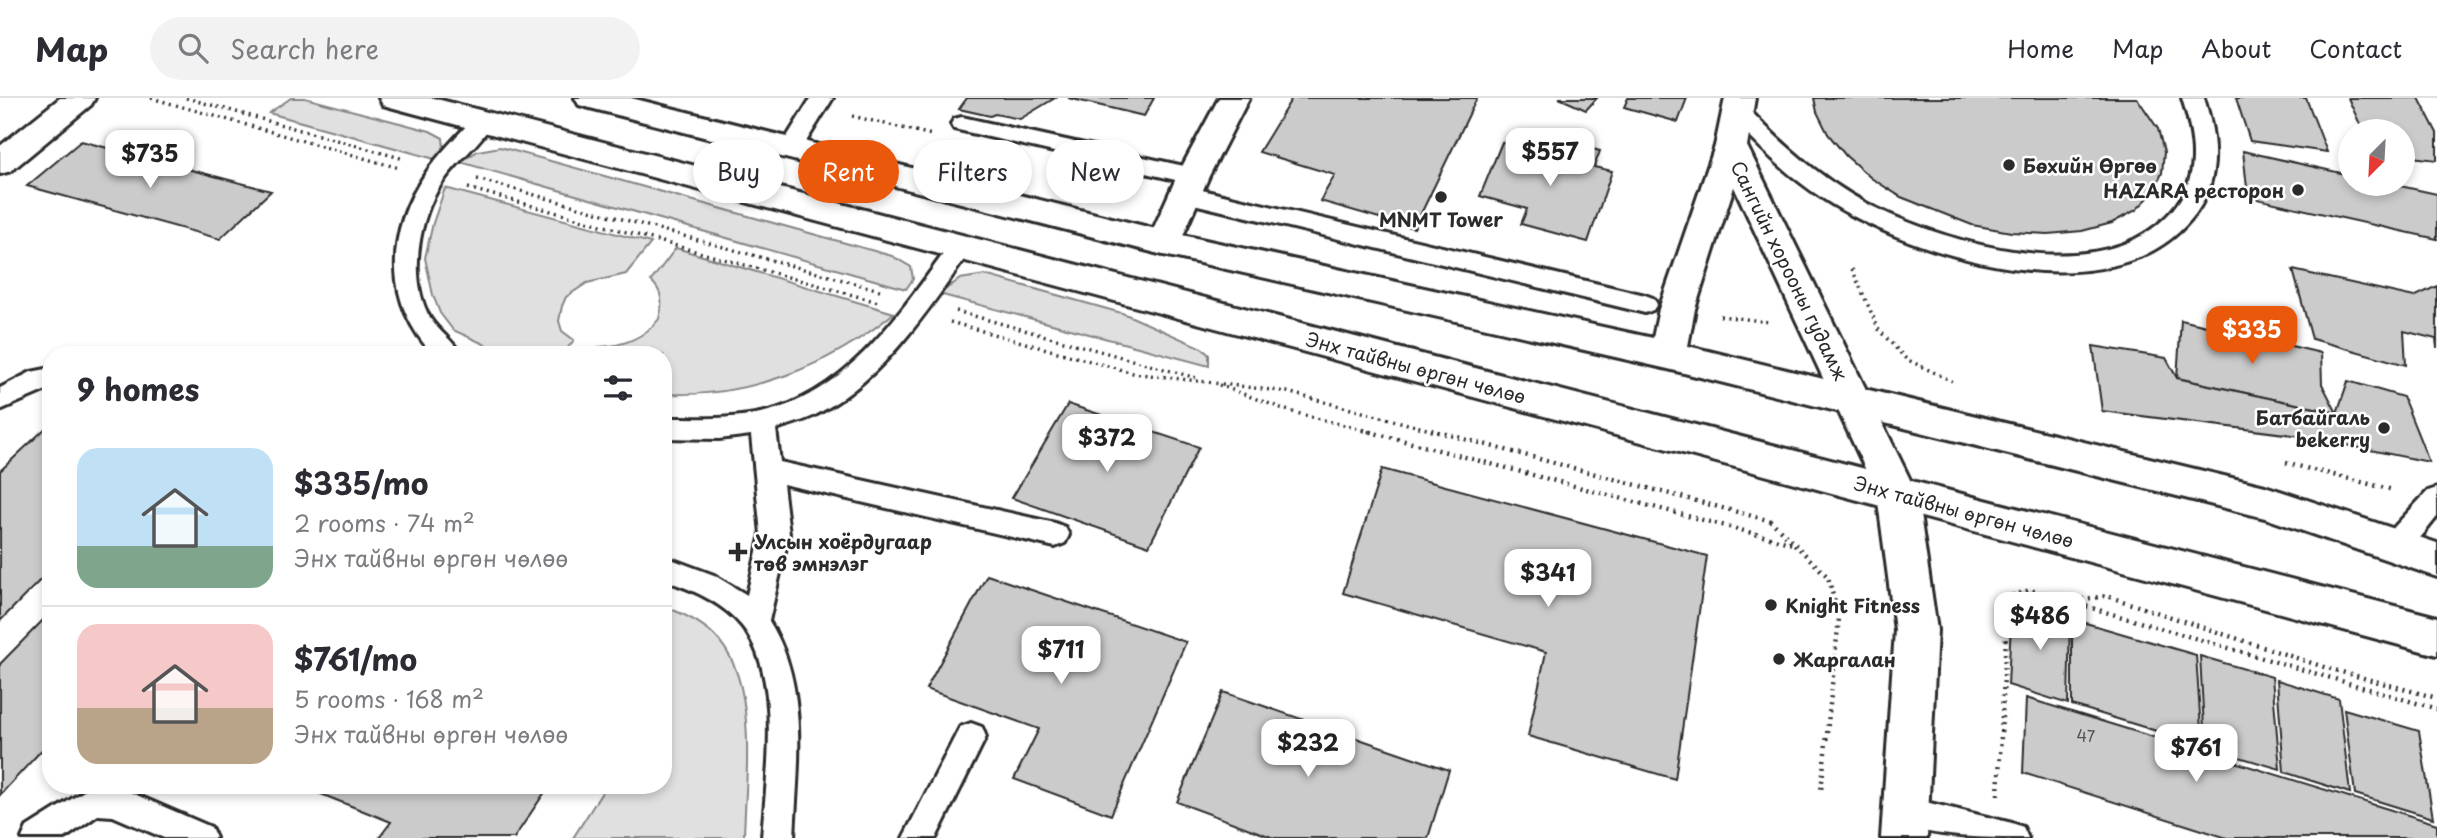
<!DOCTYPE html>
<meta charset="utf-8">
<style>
:root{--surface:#fff;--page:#f2f2f3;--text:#2b2b33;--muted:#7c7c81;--line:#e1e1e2;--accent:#ea580c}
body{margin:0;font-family:"Playpen Sans",sans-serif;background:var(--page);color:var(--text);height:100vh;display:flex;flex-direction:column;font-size:26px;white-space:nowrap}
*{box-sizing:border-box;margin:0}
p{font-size:23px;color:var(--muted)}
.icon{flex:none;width:38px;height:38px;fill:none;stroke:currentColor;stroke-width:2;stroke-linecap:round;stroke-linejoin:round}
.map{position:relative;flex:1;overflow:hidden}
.sheet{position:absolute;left:42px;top:248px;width:630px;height:448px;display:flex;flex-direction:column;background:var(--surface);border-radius:28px;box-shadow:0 4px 10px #0003}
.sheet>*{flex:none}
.banner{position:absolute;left:693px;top:42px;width:665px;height:63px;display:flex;gap:14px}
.needle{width:46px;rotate:204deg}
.controls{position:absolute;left:2338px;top:21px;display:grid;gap:14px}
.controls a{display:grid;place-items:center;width:77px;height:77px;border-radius:50%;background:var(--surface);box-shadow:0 4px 10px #0003;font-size:35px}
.price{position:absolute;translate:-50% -60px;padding:0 16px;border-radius:14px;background:#fff;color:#222;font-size:23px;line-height:46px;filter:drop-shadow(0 2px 4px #0008)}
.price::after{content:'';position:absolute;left:50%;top:42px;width:21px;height:16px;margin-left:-10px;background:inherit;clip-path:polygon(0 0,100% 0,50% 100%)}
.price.selected{background:var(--accent);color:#fff}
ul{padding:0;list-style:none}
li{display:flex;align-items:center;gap:21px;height:175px;padding:0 35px}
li+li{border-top:2px solid var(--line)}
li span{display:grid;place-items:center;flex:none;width:196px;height:140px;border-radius:21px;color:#555}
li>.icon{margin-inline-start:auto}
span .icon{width:84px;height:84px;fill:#fffc;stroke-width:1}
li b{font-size:30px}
h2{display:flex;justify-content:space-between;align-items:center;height:84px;padding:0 35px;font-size:30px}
.tag{padding:0 24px;border-radius:32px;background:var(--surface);box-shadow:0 4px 10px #0003;font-size:24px;line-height:63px}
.tag.selected{background:var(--accent);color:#fff}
header{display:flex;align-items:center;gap:42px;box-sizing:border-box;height:98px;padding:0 35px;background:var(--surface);border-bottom:2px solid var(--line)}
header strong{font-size:33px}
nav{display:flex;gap:38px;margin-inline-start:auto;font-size:24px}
.search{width:490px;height:63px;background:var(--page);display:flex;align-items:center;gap:18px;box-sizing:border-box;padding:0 24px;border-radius:38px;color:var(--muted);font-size:26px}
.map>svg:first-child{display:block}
</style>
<header>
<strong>Map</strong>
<div class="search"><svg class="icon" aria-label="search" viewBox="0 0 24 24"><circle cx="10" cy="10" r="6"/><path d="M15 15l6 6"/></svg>Search here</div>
<nav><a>Home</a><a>Map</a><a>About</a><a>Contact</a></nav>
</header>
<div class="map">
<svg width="2437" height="740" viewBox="0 0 2437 740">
<rect width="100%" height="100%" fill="#fff"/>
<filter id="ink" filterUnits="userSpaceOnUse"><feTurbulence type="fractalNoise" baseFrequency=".0143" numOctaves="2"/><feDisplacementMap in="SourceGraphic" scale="14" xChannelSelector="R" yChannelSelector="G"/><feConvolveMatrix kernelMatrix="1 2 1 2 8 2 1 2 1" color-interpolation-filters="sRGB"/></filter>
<g filter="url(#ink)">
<g fill="#e0e0e0" stroke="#868686" stroke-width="2">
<polygon points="291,0 305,0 430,33 443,40 444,51 435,61 269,15"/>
<polygon points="500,49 892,158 911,169 913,181 906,191 460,64 478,53"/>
<polygon points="445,90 651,145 626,176 587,185 566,199 562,208 559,223 562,233 574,242 562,257 508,257 453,232 440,215 433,197 425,160 433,125"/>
<path d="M676 150 894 215C829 269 748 300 663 296V257H593L599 249C623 248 644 240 659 221 663 206 663 193 651 183Z"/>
<polygon points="985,177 1125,216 1202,250 1209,257 1209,268 939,196 960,181"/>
<path d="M663 508C682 515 700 523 714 537 760 581 745 681 744 740H573L606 688H663Z"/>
</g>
<g fill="#cbcbcb" stroke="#2b2b2b" stroke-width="2">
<polygon points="967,0 1055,0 1020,21 995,16 990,18 959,11"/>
<polygon points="1068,0 1154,0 1144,18"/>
<polygon points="1292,0 1477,0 1414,130 1320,103 1335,77 1259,54"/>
<polygon points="1559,0 1597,0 1586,12"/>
<polygon points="1628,0 1687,0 1678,24 1624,9"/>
<polygon points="1814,0 2137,0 2158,31 2164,54 2162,75 2153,95 2136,112 2112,125 2082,133 2048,136 2011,134 1972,127 1901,99 1871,80 1846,58 1828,36 1817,14"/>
<polygon points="2236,0 2306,0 2327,54 2250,43"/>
<polygon points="2348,0 2419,0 2437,35 2437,62 2403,58 2403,33 2363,33"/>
<polygon points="81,43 271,93 220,141 27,88"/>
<polygon points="1502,44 1565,60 1570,45 1600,53 1594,69 1612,73 1588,144 1521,126 1527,111 1480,98"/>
<polygon points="2243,53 2350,77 2350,86 2391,86 2437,96 2437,141 2248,99"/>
<polygon points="2293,172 2414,199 2437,188 2437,250 2436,241 2404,233 2406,267 2312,241"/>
<polygon points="2181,222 2321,255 2322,286 2337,315 2177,280"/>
<polygon points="2093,248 2166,260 2177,280 2337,315 2348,283 2403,299 2429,364 2301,338 2102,313"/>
<polygon points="1068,306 1199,349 1149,448 1012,400"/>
<polygon points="51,325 51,471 0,523 0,373"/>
<polygon points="1382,371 1707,458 1675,681 1528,638 1546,554 1343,495"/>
<polygon points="987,477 1186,544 1111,717 1014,681 1039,631 926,591"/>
<polygon points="2012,502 2070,519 2068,606 2008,587"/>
<polygon points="51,514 51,642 0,697 0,566"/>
<polygon points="2072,521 2196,557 2202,647 2072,607"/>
<polygon points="2200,558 2272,579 2280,671 2205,649"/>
<polygon points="2277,582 2339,601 2350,695 2284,674"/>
<polygon points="1223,594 1449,672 1428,740 1274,740 1177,704"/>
<polygon points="2026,600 2437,726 2437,740 2227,740 2023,675"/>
<polygon points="2344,611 2419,633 2433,720 2355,696"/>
<polygon points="301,688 549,688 514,740 379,740 391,724"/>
</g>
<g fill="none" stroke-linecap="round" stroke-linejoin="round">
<g stroke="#2b2b2b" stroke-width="6">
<g id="lane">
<polygon points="811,0 833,0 799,55 791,57 783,55 780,50"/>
<path d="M2182 0H2204C2219 47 2221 91 2185 128 2107 210 1943 165 1855 119 1817 100 1783 73 1754 43 1744 33 1733 23 1725 11L1728 6H1744C1786 51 1833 92 1891 117 1967 150 2101 186 2167 118 2202 83 2196 44 2182 0Z"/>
<path d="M483 16 491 18 494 23C480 46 457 63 442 85 418 120 408 182 430 220 439 234 454 243 461 257H434C384 205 385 134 426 75 440 54 459 37 475 18Z"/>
<polygon points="962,19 1193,70 1201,73 1204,78 1201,83 1193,86 954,31 951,26 954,21"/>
<polygon points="1185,88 1645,197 1653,200 1657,206 1653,212 1645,215 1177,102 1174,96 1177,90"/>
<path d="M960 142 968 144 972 150 968 156C925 216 884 280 817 316 805 323 790 326 776 331L780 364 1055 425 1065 429 1069 437 1065 445 1055 449 783 386 789 436 769 523C810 588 797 667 794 740H762C766 679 783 579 742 528 722 504 692 491 663 482V458L714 477 747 497 761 436 751 337 719 341 663 340V320C697 320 732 322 765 314 850 294 903 210 952 144Z"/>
<polygon points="51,270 51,290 0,312 0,290 31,274"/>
<path d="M2437 390V419C2423 435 2407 464 2384 456L2380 448 2384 440 2428 393Z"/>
<polygon points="971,625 982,629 986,639 936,740 903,740 960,629"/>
<polygon points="92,688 114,688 125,692 211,729 216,740 164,740 113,718 98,717 65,740 22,740 27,729"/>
<path d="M1905 699 2012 725 2023 729 2028 740C1982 740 1938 740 1894 725L1889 714 1894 703Z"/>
</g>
</g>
<g stroke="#2b2b2b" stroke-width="6">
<g id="street">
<polygon points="60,0 95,0 91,7 11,73 0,76 0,48"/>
<polygon points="1219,0 1249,0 1209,78 1176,154 1164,157 1152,154 1147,145 1177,78"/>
</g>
</g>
<g stroke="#2b2b2b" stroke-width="6">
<polygon id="secondary" points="1725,0 1755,0 1747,48 1917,396 1937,532 1927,740 1881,740 1895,532 1877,396 1715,48"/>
</g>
<g stroke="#2b2b2b" stroke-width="6">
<g id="highway">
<polygon points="379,0 433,0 2437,519 2437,557 394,10 383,7"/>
<polygon points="575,0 631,0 1164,133 1653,240 1659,211 1715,48 1720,40 1731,37 1742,40 1747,48 1695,211 1688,248 2265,388 2437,445 2437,479 2265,420 1668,271 1164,157 590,10 579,7"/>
</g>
</g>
<g stroke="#2b2b2b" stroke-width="3.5" stroke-dasharray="2 4.5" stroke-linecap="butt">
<polyline points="151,0 399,70"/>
<polyline points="186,0 404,61"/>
<polyline points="852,18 932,37"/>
<polyline points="477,81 883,193"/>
<polyline points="468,90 878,204"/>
<polyline points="1852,171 1879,232 1906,261 1952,283"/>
<polyline points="956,213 1200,281"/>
<polyline points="1720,218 1770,224"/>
<polyline points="950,224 1133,275 1287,294 1438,334"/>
<polyline points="1219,287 1289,313 1370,334"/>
</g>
<g stroke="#2b2b2b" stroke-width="4.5" stroke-dasharray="2 5" stroke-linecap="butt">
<polyline points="1363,332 1797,447"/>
<polyline points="1431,332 1771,423 1828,479 1839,520 1821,693"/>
<polyline points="2286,365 2393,392"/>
<polyline points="2013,499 2067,503"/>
<polyline points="2075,502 2107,498 2327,570 2437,600"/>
<polyline points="1998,697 2008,499 2030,492 2437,611"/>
</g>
<use href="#lane" fill="#fff" fill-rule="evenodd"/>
<use href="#street" fill="#fff" fill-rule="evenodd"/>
<use href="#secondary" fill="#fff" fill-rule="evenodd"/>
<use href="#highway" fill="#fff" fill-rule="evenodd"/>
</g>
</g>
<g fill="#2b2b2b" stroke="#fff" stroke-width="2.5">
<circle cx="2009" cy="67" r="7"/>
<circle cx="2298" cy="92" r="7"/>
<circle cx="1441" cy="99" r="7"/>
<circle cx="2384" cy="330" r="7"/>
<path d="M734.5 443.5h7v7h7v7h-7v7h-7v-7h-7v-7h7z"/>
<circle cx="1771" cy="507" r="7"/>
<circle cx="1779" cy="561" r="7"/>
</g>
<g text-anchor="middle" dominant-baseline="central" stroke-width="5" stroke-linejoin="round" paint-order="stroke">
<g font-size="16" fill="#535353">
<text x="2086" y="637">47</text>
</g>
<g font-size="19" font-weight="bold" fill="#2b2b2b" stroke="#fff" text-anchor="start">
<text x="2023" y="67">Бөхийн Өргөө</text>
<text x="2284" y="92" text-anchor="end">HAZARA ресторон</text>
<text x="1441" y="121" text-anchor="middle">MNMT Tower</text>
<text x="2370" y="319" text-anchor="end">Батбайгаль<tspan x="2370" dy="22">bekerry</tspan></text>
<text x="754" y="443">Улсын хоёрдугаар<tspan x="754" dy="22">төв эмнэлэг</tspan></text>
<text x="1785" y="507">Knight Fitness</text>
<text x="1793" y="561">Жаргалан</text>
</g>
<g font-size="19" fill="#2b2b2b" stroke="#fff">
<text transform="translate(1790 172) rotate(64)">Сангийн хорооны гудамж</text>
<text transform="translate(1416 269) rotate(15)">Энх тайвны өргөн чөлөө</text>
<text transform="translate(1964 413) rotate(15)">Энх тайвны өргөн чөлөө</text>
</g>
</g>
</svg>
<div class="controls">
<a><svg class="needle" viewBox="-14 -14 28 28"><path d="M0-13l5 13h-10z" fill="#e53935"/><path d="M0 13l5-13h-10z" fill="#7c7c81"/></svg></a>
</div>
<b class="price" style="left:1550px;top:90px">$557</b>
<b class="price" style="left:150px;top:92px">$735</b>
<b class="price selected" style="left:2252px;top:268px">$335</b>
<b class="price" style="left:1107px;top:376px">$372</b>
<b class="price" style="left:1548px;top:511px">$341</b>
<b class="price" style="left:2040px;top:554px">$486</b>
<b class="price" style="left:1061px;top:588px">$711</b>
<b class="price" style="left:1308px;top:681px">$232</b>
<b class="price" style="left:2196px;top:686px">$761</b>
<div class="banner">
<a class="tag">Buy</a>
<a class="tag selected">Rent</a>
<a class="tag">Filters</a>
<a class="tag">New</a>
</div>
<section class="sheet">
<h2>9 homes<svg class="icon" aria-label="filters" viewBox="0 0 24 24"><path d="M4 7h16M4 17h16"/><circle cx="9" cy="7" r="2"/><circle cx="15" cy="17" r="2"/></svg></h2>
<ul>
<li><span style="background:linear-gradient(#bfe0f5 70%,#7fa58c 0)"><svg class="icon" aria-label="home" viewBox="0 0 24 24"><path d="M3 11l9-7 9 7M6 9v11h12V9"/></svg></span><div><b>$335/mo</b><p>2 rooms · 74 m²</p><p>Энх тайвны өргөн чөлөө</p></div></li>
<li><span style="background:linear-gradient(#f6c9c9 60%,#b9a48a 0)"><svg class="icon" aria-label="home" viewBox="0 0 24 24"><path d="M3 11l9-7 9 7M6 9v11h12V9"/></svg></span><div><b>$761/mo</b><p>5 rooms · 168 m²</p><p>Энх тайвны өргөн чөлөө</p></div></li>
</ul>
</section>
</div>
